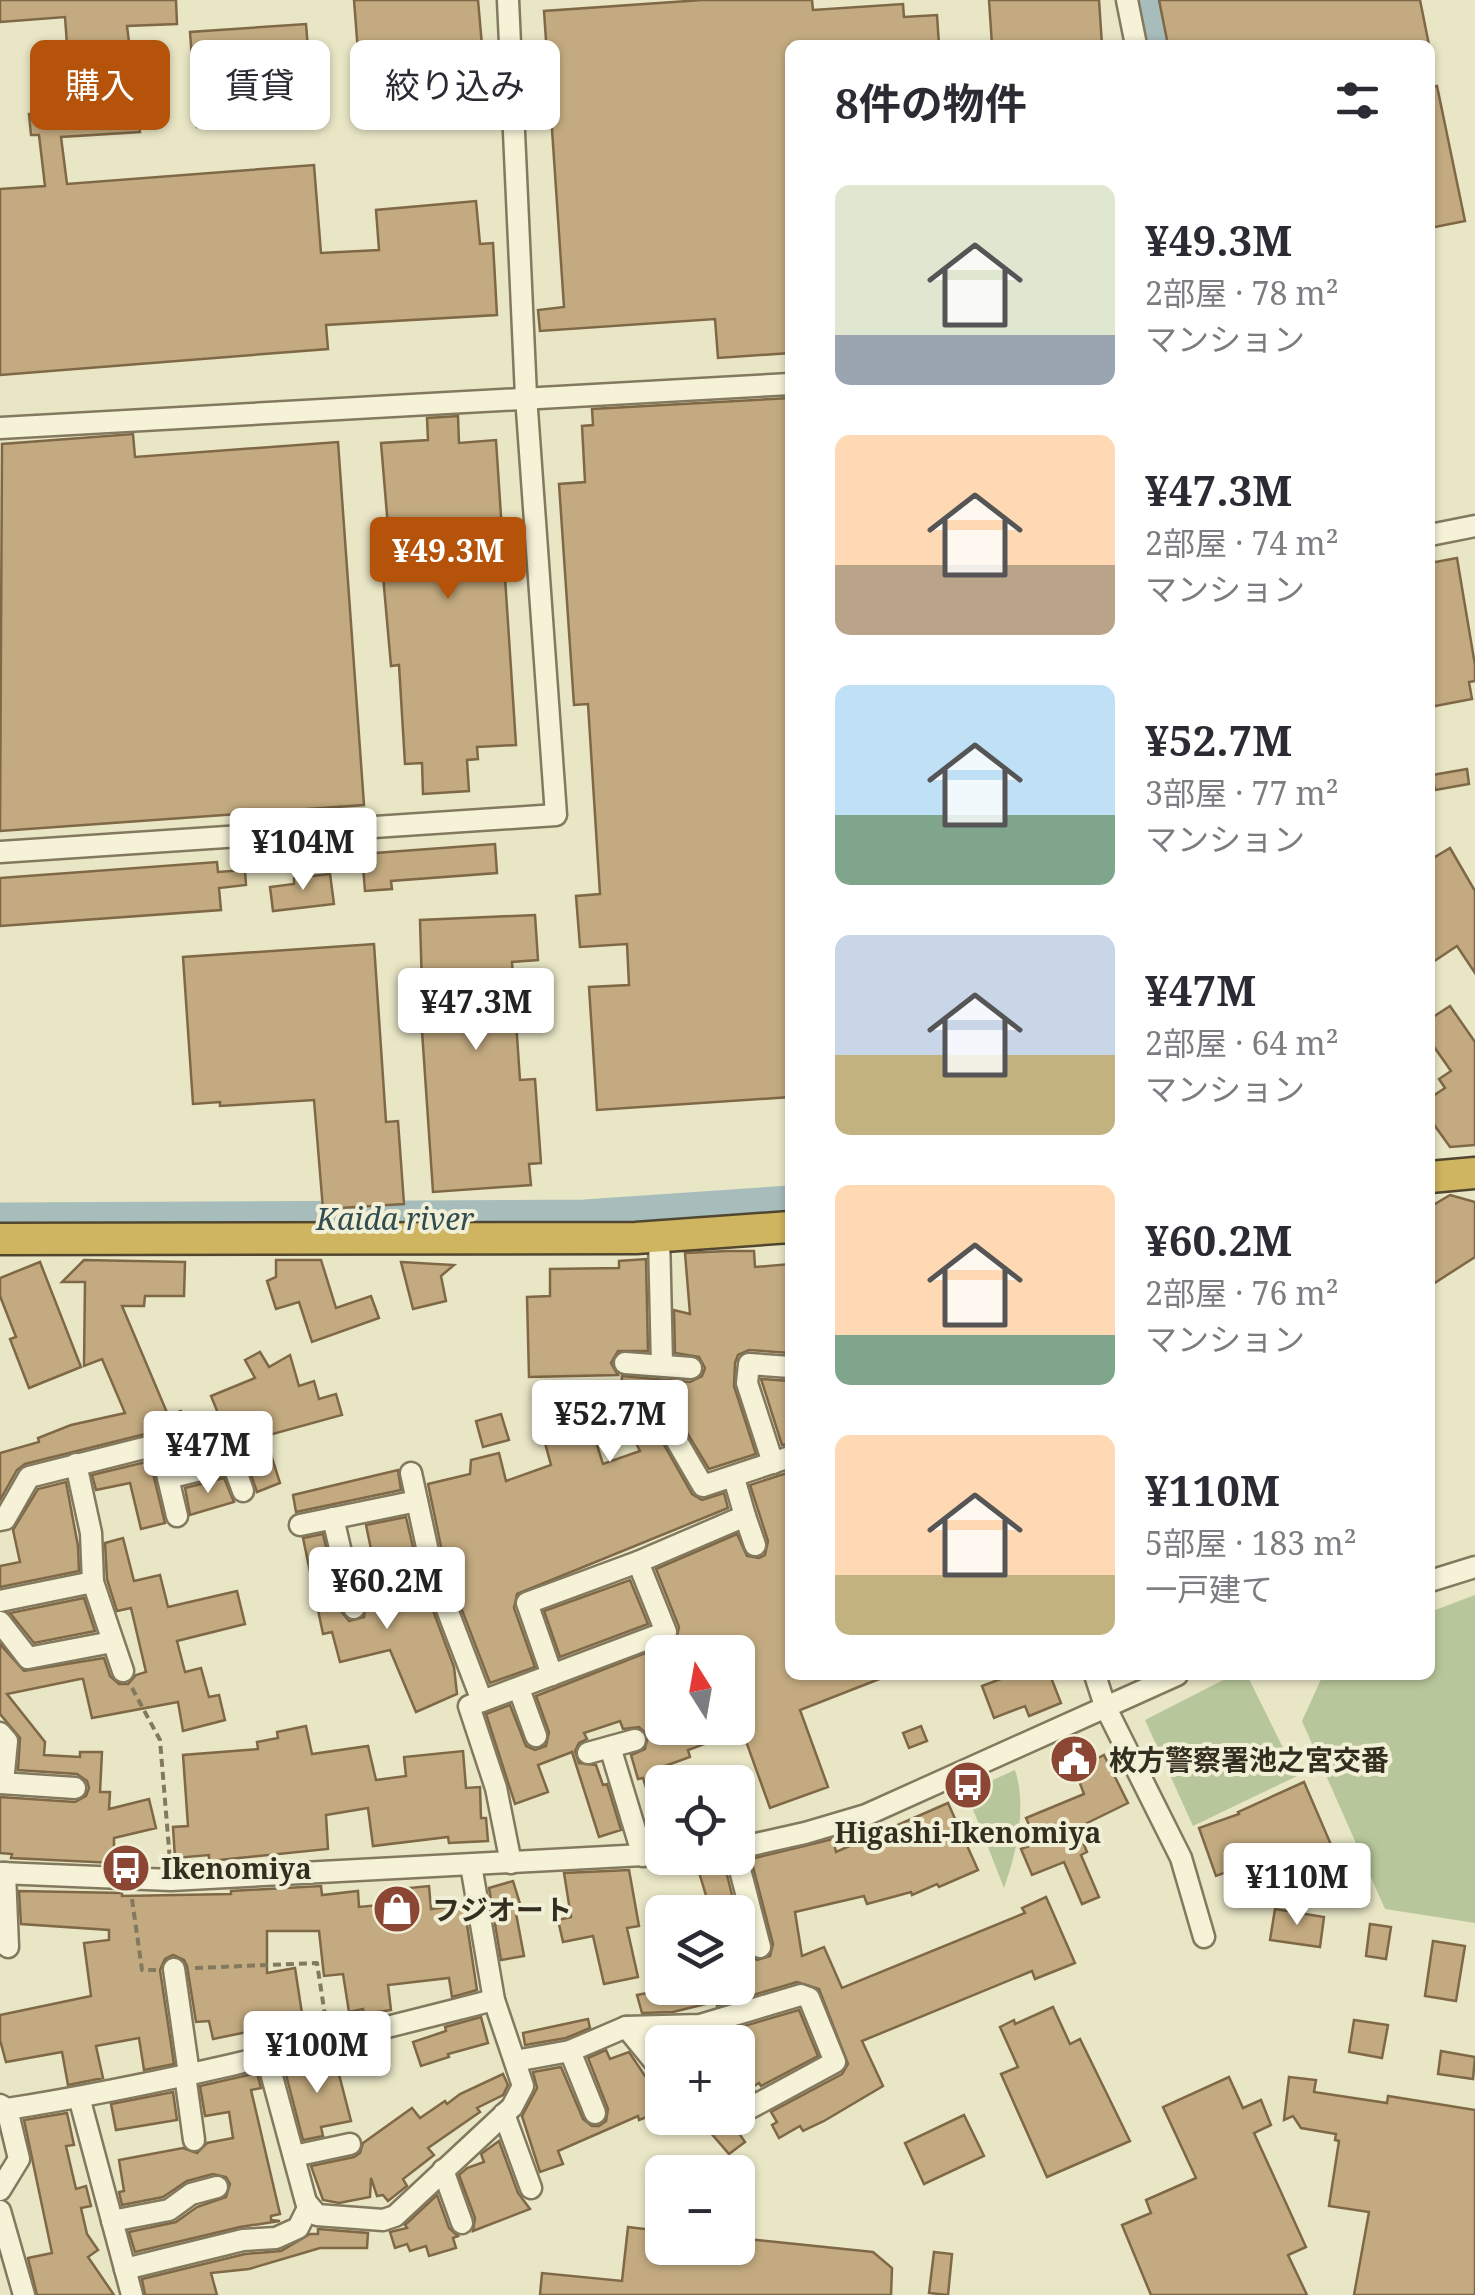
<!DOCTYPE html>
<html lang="ja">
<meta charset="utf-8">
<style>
:root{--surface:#fff;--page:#f7f7f7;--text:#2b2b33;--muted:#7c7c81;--accent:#b45309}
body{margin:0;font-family:"Noto Serif","Noto Sans JP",serif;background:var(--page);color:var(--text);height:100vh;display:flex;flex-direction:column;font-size:38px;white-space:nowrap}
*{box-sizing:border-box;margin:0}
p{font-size:32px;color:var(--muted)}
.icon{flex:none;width:55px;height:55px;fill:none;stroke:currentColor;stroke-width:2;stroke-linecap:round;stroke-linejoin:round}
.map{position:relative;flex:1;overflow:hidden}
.sheet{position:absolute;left:785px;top:40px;width:650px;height:1640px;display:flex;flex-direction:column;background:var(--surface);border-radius:15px;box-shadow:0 2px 8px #0004}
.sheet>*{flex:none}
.banner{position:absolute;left:30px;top:40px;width:605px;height:90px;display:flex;gap:20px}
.needle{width:65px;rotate:349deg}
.tools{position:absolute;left:645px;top:1635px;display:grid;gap:20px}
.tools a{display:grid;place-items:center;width:110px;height:110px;border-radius:15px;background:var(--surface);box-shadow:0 2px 8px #0004;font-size:50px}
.price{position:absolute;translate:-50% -85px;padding:0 22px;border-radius:10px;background:#fff;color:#222;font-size:32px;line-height:65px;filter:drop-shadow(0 2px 5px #0008)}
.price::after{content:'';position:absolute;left:50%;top:60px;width:30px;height:22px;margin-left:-15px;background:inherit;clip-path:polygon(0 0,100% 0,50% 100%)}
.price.current{background:var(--accent);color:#fff}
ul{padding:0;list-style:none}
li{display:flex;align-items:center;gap:30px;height:250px;padding:0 50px}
li span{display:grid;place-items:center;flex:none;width:280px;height:200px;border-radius:15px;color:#555}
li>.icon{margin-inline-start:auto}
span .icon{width:120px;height:120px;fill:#fffc;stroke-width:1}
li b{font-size:42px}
h2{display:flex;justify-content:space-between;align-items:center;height:120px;padding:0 50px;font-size:42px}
.chip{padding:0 35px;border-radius:15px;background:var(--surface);box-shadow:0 2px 8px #0004;font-size:35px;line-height:90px}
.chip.current{background:var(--accent);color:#fff}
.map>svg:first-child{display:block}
</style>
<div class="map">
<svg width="1475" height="2295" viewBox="0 0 1475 2295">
<rect width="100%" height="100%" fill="#e9e6c6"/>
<g fill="#b8c69b">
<polygon points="1475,1595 1475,1923 1385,1909 1302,1721 1323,1675 1430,1675 1430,1612"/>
<polygon points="1233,1675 1247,1675 1297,1776 1193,1826 1145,1720"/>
<path d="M1015 1770C1027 1806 1017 1852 1004 1888L969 1799 979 1794 977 1787Z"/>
</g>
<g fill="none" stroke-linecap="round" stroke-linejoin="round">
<g stroke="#a7bdbb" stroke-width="35">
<polyline points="1142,0 1150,45"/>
<polyline points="0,1220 585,1217 790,1203"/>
</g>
</g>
<g fill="#c3aa80" stroke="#7f6846" stroke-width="2.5" fill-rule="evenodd">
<polygon points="0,0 176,0 177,24 127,26 140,132 61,137 67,184 314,165 321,253 379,250 376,210 476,201 480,244 493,243 497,315 326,325 328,349 0,375 0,189 45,186 39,135 31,135 29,114 36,114 33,93 70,87 65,17 0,22"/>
<polygon points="354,0 478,0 484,68 360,78"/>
<polygon points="702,0 812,0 813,10 903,4 904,17 937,15 939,45 790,45 790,353 718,358 715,319 540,331 538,310 564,307 544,11"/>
<polygon points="989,0 1099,0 1102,45 992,45"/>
<polygon points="1159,0 1420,0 1429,45 1168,45"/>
<polygon points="306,24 310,73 285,75 288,120 197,127 190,32"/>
<polygon points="1437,86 1465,221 1430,228 1430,87"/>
<polygon points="790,398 790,1097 597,1110 589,987 629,985 627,944 580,947 576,896 600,894 588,704 574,705 559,484 585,482 582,426 593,425 592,409"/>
<polygon points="458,416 459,443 496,440 516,745 477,747 478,759 467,760 469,791 423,794 422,763 405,764 399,665 391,666 382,564 391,563 381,443 428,440 427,418"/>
<polygon points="133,434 135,457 338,442 364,805 0,831 2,444"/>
<polygon points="1457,558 1475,665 1475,681 1469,682 1472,699 1430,707 1430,563"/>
<polygon points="1467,769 1469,784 1435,790 1432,775"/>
<polygon points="495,844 497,873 391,881 392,889 365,891 362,854"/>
<polygon points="1450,848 1475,891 1475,973 1457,946 1430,964 1430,860"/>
<polygon points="217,862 218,872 245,870 246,885 219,888 221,910 0,926 0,878"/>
<polygon points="330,874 334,904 273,911 270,887 294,884 294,878"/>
<polygon points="535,915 538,960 512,962 520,1080 535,1079 541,1163 529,1164 531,1185 433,1192 419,987 422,987 420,920"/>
<polygon points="374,944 386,1122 398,1121 404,1204 323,1209 314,1100 220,1106 220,1102 193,1104 183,957"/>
<polygon points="1450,1006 1475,1042 1475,1145 1450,1147 1430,1119 1430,1098 1445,1088 1439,1079 1451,1071 1430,1041 1430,1019"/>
<polygon points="1450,1195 1475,1202 1475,1257 1430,1286 1430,1207"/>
<polygon points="728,1251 754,1251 755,1267 790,1264 790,1353 749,1350 738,1355 735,1363 734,1386 756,1454 709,1469 672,1408 656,1408 650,1420 692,1494 702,1500 724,1493 728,1508 517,1594 514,1608 535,1667 490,1683 445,1566 428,1484 470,1474 471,1460 499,1453 506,1481 551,1465 545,1443 592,1429 603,1464 640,1451 626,1423 660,1405 620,1400 622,1376 690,1382 702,1376 705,1368 699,1357 675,1353 674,1310 690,1314 685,1253"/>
<polygon points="646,1259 648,1351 618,1351 611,1363 618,1375 529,1377 527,1297 550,1296 550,1269 619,1268 619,1261"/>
<polygon points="84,1260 185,1262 184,1296 145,1296 144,1306 122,1306 168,1415 181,1411 188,1434 211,1429 210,1440 214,1452 178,1461 171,1435 157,1431 25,1464 17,1470 0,1500 0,1453 39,1442 38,1438 71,1425 125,1413 102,1359 84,1366 85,1282 62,1282"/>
<polygon points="276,1260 321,1260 336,1308 371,1296 379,1318 312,1342 299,1302 276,1309 267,1281 276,1277"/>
<polygon points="40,1262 81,1367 29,1388 10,1339 16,1337 0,1296 0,1278"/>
<polygon points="401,1262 454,1265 441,1276 446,1301 413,1309"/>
<polygon points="260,1352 269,1367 290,1355 299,1386 314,1381 319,1399 336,1394 342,1415 265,1436 280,1483 257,1492 236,1431 231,1425 222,1423 211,1396 255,1378 245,1360"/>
<polygon points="761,1379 790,1381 790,1444 782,1445"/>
<polygon points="501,1414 509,1440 483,1447 476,1421"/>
<polygon points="150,1461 165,1523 141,1529 130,1483 96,1490 92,1475"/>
<polygon points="398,1470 401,1490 296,1512 293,1495"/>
<path d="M790 1472V1675L887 1676 800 1710 828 1787 770 1808 742 1730 688 1750 690 1757 662 1767 666 1782H662V1827H659L643 1778 638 1779 631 1755 645 1749 648 1735 639 1727 623 1729 620 1721 584 1733 587 1739 579 1743 575 1751 579 1763 596 1765 603 1785 607 1784 621 1830 599 1837 572 1752 538 1765 548 1792 515 1804 486 1714 510 1705 526 1746 535 1750 546 1746 549 1732 536 1696 676 1641 679 1627 656 1569 737 1534 747 1556 759 1558 765 1555 768 1541 750 1485ZM738 1640V1728H662V1652H704Z"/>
<polygon points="224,1478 234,1502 190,1515 185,1488"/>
<polygon points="66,1482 78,1546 79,1571 0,1587 0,1566 20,1562 13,1530 38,1489"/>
<polygon points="406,1517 416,1560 360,1574 355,1552 371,1549 366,1525"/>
<polygon points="323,1534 341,1611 349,1621 364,1617 366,1601 424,1586 454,1667 457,1694 416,1712 390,1650 340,1662 332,1632 323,1634 303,1538"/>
<polygon points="123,1538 134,1581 160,1575 168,1607 237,1591 245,1624 177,1641 185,1672 201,1668 209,1697 219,1695 225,1720 183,1731 178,1702 92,1718 83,1679 80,1679 7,1694 45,1742 44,1755 80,1757 80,1752 102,1752 100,1792 110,1792 109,1809 149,1799 156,1828 114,1838 114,1863 11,1858 12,1854 0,1853 0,1797 75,1802 86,1796 89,1788 87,1781 77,1774 18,1770 20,1738 0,1714 0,1644 24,1671 104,1658 110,1676 119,1684 128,1684 136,1675 146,1672 131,1608 117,1611 107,1579 105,1543"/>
<polygon points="630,1580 648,1624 560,1657 544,1611"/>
<polygon points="84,1598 95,1631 34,1643 10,1613"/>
<polygon points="1011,1675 1050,1675 1061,1703 1029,1716 1025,1706 994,1718 982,1686"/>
<polygon points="306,1726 312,1754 368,1746 376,1780 406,1776 404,1757 463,1751 466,1788 480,1787 481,1818 486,1818 488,1841 449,1843 448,1837 373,1846 368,1808 326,1815 328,1849 209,1861 209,1855 175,1858 173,1827 188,1826 183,1755 258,1749 257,1742 278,1738 277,1732"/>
<polygon points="921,1726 927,1741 909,1748 903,1733"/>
<polygon points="1104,1755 1128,1803 1077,1828 1087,1852 1081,1855 1099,1897 1082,1904 1064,1862 1032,1875 1021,1849 1037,1843 1026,1818 1084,1794 1075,1770"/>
<polygon points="1304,1782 1332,1847 1318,1853 1325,1870 1310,1876 1292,1876 1226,1853 1232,1870 1216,1876 1199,1828 1239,1814 1238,1812"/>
<polygon points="948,1803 978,1870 939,1887 937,1884 912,1895 911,1892 867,1904 864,1896 795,1912 802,1956 824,1947 842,1988 1025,1913 1022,1908 1046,1897 1075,1963 1035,1979 1032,1971 862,2041 883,2086 824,2121 803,2131 800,2126 779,2138 772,2125 777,2122 771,2112 842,2074 848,2064 819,1989 797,1982 716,2006 726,1999 673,2012 642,2013 637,1995 672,1988 738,1988 738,1915 750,1956 757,1960 770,1956 773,1944 751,1859 833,1839 836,1852"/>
<polygon points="724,1863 735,1907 711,1912 698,1869"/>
<polygon points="629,1870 639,1926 627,1928 638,1977 604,1984 593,1936 563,1942 558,1920 571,1917 564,1873"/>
<polygon points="513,1881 521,1907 515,1908 524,1956 501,1960 489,1888"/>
<polygon points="321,1886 322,1895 358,1891 359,1907 390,1904 388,1890 429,1886 431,1909 464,1905 477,1990 452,1997 449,1978 388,1985 391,2010 364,2014 363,2009 349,2012 343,1974 324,1976 319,1931 267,1931 267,1973 295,1968 305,2033 249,2047 247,2032 213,2039 209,2021 196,2022 187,1966 184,1960 173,1955 165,1959 160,1970 174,2064 144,2070 139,2038 96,2046 103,2078 68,2085 62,2052 6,2062 0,2040 0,2015 91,1996 84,1943 109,1940 109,1930 21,1924 19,1891 122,1893 122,1896 231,1894 231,1891"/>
<polygon points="1275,1909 1324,1917 1320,1947 1270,1940"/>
<polygon points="1370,1924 1391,1927 1386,1959 1366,1956"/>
<polygon points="1433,1941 1465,1946 1456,2001 1425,1996"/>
<polygon points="1053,2007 1070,2044 1080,2039 1130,2141 1047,2177 1001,2074 1018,2067 1000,2027 1014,2020 1015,2024"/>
<polygon points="799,2010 818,2056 761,2086 759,2083 754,2086 738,2063 738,2042 666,2042 703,2038"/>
<polygon points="481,2017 488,2043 448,2054 449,2057 421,2066 413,2042 446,2031 445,2027"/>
<polygon points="588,2019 590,2028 566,2038 525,2045 523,2033"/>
<polygon points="1354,2020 1388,2025 1382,2058 1349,2052"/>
<polygon points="606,2050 610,2059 629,2052 647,2079 652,2080 662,2111 639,2120 638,2116 558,2151 563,2164 540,2172 522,2116 537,2088 533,2072 561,2067 583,2119 592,2126 599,2126 606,2121 608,2109 588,2058"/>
<polygon points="1441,2051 1475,2057 1473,2079 1438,2074"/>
<polygon points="334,2055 351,2121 321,2127 323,2136 303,2140 284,2067"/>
<polygon points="257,2073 261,2088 251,2090 280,2214 271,2216 271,2220 280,2221 240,2227 135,2252 129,2232 176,2222 197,2207 226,2197 230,2184 226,2177 213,2174 187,2181 163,2197 122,2205 119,2192 124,2191 119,2160 183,2148 197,2153 207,2143 233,2138 229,2112 205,2116 200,2086"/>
<polygon points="503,2074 508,2085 503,2095 477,2108 480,2112 428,2148 434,2155 403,2179 407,2186 388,2201 383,2195 377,2196 371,2178 370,2197 339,2203 323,2200 311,2166 354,2157 360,2153 363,2143 412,2108 420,2118 445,2101 447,2104 460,2094"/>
<polygon points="1229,2077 1243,2108 1261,2100 1271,2125 1254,2133 1306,2247 1288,2255 1307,2295 1151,2295 1122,2225 1151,2213 1146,2200 1196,2178 1163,2107"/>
<polygon points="1289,2077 1316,2080 1314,2092 1387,2103 1388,2096 1475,2110 1475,2295 1354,2295 1369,2212 1329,2206 1339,2141 1335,2140 1336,2134 1301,2128 1293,2116 1284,2120"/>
<polygon points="173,2092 177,2120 116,2130 111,2104"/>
<polygon points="67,2113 74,2145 66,2146 76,2189 86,2186 91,2206 81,2208 87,2234 98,2250 88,2257 114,2295 37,2295 28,2258 52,2253 24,2120"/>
<polygon points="964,2115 984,2156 924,2184 905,2143"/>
<polygon points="698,2118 737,2118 744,2127 738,2132 745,2142 729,2154"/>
<polygon points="499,2141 518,2193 530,2209 473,2231 475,2218 459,2175 467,2168 484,2162 481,2154"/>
<polygon points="437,2195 449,2228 458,2236 453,2238 456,2248 429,2256 426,2246 410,2251 407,2244 395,2248 390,2232 407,2228 405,2225"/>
<polygon points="628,2227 662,2231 662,2248 738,2248 738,2238 873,2252 892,2268 891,2295 540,2295 542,2273 622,2281"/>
<polygon points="318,2229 368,2233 367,2248 320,2248 249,2269 211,2273 217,2295 145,2295 142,2279 245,2254 281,2251 310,2234 318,2234"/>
<polygon points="934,2252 952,2254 948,2295 929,2293"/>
</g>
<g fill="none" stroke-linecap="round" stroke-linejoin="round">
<g stroke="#82795e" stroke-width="25">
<g id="minor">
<polyline points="1127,0 1136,45"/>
<polyline points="0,428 790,384"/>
<polyline points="1430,535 1475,526"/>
<polyline points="0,852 556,815 526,396 508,0"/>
<polyline points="659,1236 662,1365"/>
<polyline points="625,1363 691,1368"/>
<polyline points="664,1419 703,1486 790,1457"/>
<polyline points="223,1436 243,1491"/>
<polyline points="773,1463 747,1383 749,1364 790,1367"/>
<polyline points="76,1464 91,1533 93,1582 123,1671"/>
<polyline points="411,1473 432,1570 482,1701"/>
<polyline points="168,1478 232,1462"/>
<polyline points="745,1516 755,1545"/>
<polyline points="333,1518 354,1608"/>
<polyline points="0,1520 5,1519 29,1477 160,1444 177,1516"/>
<polyline points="300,1525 417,1501"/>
<polyline points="1430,1581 1475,1567"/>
<polyline points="350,1591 432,1570"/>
<polyline points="0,1601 93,1582"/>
<polyline points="0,1622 28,1658 112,1642"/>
<polyline points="552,1675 527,1603 638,1562 745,1516 734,1478"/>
<polyline points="1095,1675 1105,1706 1181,1858 1204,1937"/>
<polyline points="519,1689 536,1736"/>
<polyline points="0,1733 7,1741 3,1783"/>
<polyline points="610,1747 643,1856"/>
<polyline points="588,1753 635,1740"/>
<polyline points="0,1783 75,1788"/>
<polyline points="738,1848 805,1833 866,1815 1177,1675"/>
<polyline points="737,1858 760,1947"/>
<polyline points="511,1863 496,1788 469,1706 666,1632 638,1562"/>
<polyline points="0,1873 171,1880 662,1854"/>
<polyline points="5,1873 8,1947"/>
<polyline points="174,1969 189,2074"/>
<polyline points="626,2027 662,2071"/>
<polyline points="570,2051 595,2113"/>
<polyline points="267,2058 306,2202 317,2215 383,2220 395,2216 512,2107 523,2086 494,2000 471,1865"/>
<polyline points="515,2061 570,2051 626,2027 700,2025 801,1995 809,1998 835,2062 752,2107 738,2086"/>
<polyline points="185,2075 194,2140"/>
<polyline points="79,2097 132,2295"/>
<path d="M0 2105 7 2109C172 2083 332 2041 494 2000"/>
<polyline points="504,2114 531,2188"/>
<polyline points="294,2156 350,2144"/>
<polyline points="443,2170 462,2223"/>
<polyline points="0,2190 19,2159 7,2109"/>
<polyline points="0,2211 24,2295"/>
<polyline points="112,2221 169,2210 191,2194 217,2187"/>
<polyline points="125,2269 243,2240 276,2238 298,2228 309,2206"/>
</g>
</g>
<g stroke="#514731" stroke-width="35">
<g id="highway">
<polyline points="1430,1177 1475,1173"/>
<polyline points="0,1239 636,1238 790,1227"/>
</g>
</g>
<g stroke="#82795e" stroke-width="4" stroke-dasharray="8 5" stroke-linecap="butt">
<polyline points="132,1688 160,1740 170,1861"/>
<polyline points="132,1899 142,1970 156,1970"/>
<polyline points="195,1968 317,1963 326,2022"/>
</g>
<use href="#minor" stroke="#f5f2d8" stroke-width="20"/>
<use href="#highway" stroke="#cfb560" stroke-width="30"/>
</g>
<defs>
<g id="civic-disc" transform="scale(2.5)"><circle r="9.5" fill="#8b4634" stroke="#f1efd5"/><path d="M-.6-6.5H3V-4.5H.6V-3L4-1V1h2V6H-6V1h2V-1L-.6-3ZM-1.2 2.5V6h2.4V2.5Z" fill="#fff"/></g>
<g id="bus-disc" transform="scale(2.5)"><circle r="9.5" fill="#8b4634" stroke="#f1efd5"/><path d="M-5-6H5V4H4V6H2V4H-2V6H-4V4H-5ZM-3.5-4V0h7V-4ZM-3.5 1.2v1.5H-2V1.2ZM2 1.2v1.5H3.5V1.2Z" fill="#fff"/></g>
<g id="shop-disc" transform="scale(2.5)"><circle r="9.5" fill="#8b4634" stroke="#f1efd5"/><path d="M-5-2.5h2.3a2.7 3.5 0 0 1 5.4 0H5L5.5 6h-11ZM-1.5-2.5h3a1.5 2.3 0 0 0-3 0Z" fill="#fff"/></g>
</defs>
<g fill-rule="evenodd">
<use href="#civic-disc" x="1074" y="1759"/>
<use href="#bus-disc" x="968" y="1785"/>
<use href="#bus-disc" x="126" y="1868"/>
<use href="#shop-disc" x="397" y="1909"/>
</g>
<g text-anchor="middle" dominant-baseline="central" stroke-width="8" stroke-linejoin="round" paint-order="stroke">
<g font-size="28" font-weight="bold" fill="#342e20" stroke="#f1efd5" text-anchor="start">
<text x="1109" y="1759">枚方警察署池之宮交番</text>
<text x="968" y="1832" text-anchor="middle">Higashi-Ikenomiya</text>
<text x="161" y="1868">Ikenomiya</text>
<text x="432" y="1909">フジオート</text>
</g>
<g font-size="30" font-style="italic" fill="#314d52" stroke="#f1efd5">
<text x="395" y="1218">Kaida river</text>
</g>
</g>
</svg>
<div class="tools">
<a><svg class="needle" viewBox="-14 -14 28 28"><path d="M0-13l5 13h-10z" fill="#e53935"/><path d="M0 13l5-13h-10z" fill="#7c7c81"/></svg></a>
<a><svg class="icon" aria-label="locate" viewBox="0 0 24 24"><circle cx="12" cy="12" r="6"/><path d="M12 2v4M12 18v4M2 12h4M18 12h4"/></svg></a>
<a><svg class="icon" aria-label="layers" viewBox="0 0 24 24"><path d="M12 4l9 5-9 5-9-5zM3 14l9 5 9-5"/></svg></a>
<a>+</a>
<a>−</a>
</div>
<b class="price current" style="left:448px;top:602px">¥49.3M</b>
<b class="price" style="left:303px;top:893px">¥104M</b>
<b class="price" style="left:476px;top:1053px">¥47.3M</b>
<b class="price" style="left:610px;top:1465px">¥52.7M</b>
<b class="price" style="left:208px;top:1496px">¥47M</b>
<b class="price" style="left:387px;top:1632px">¥60.2M</b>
<b class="price" style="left:1297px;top:1928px">¥110M</b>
<b class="price" style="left:317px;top:2096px">¥100M</b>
<div class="banner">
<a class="chip current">購入</a>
<a class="chip">賃貸</a>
<a class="chip">絞り込み</a>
</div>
<section class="sheet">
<h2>8件の物件<svg class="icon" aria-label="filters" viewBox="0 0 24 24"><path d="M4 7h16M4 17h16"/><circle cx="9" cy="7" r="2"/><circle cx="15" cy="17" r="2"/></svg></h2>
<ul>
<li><span style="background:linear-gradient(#dfe7d0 75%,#9aa5b1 0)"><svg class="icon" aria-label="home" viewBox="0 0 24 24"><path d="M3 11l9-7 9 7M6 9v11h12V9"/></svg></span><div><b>¥49.3M</b><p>2部屋 · 78 m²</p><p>マンション</p></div></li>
<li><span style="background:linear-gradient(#ffd9b3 65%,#b9a48a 0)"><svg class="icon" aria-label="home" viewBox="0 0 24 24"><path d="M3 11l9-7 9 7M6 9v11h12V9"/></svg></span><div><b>¥47.3M</b><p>2部屋 · 74 m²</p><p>マンション</p></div></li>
<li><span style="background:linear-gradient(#bfe0f5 65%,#7fa58c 0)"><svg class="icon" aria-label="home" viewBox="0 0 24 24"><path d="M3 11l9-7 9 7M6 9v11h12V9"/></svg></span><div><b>¥52.7M</b><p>3部屋 · 77 m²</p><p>マンション</p></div></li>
<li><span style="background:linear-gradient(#c9d6e8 60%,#c2b280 0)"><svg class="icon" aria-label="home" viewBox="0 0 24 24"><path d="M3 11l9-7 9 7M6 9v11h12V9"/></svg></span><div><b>¥47M</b><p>2部屋 · 64 m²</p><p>マンション</p></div></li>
<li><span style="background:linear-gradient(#ffd9b3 75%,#7fa58c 0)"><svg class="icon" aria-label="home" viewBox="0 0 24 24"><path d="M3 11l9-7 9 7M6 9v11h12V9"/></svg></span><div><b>¥60.2M</b><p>2部屋 · 76 m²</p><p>マンション</p></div></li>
<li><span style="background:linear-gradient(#ffd9b3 70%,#c2b280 0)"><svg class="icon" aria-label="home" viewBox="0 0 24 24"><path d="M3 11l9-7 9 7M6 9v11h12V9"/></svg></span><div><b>¥110M</b><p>5部屋 · 183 m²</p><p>一戸建て</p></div></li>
</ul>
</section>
</div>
